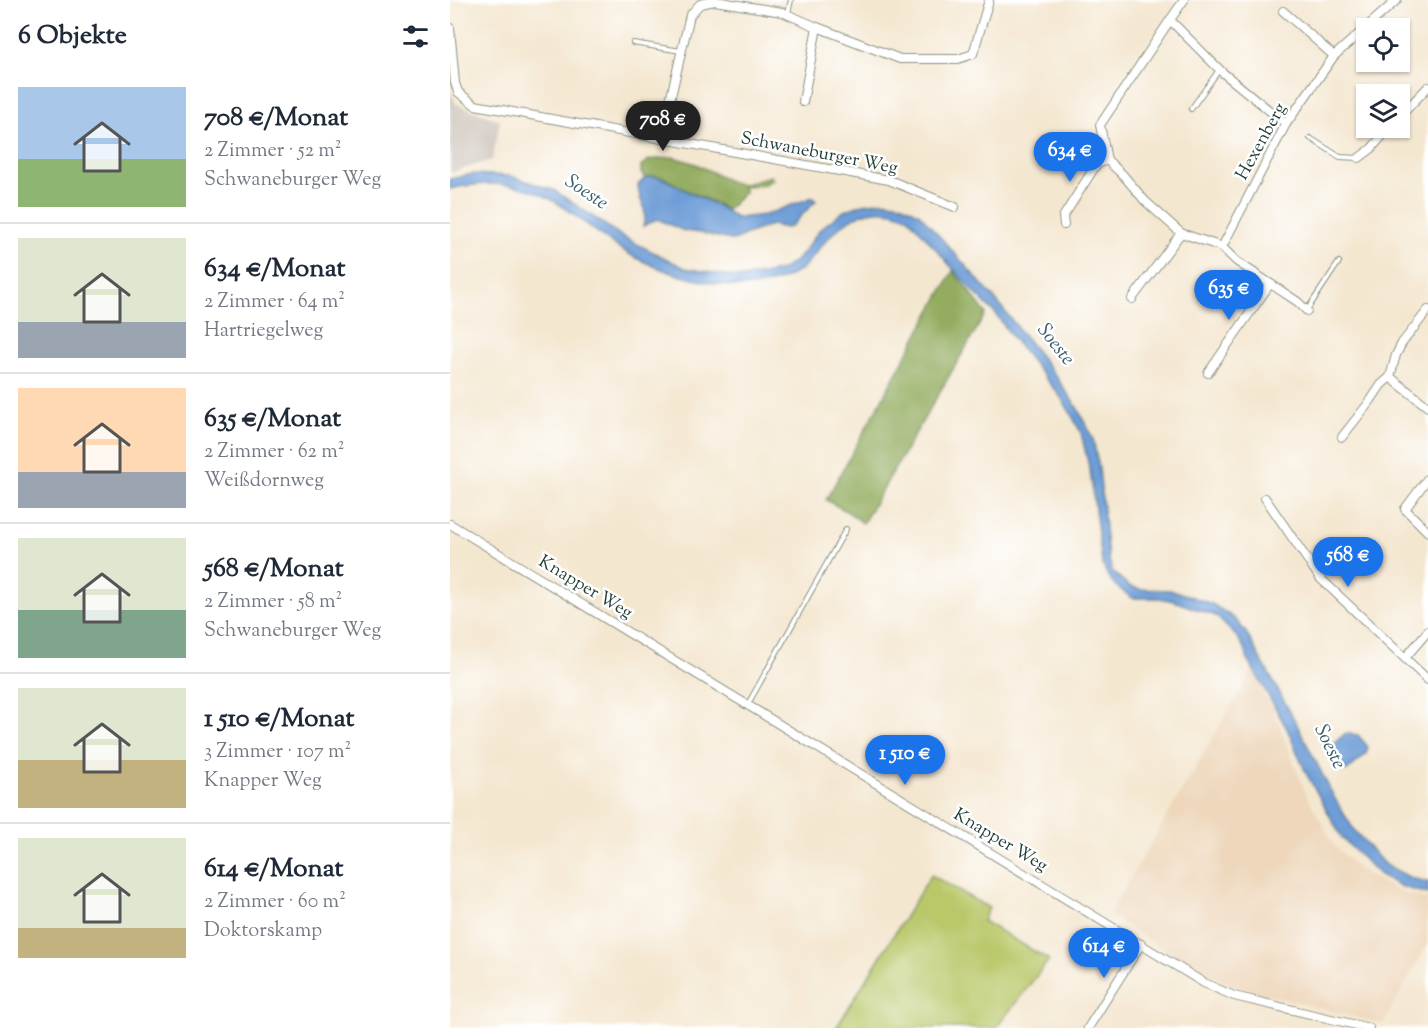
<!DOCTYPE html>
<html lang="de">
<meta charset="utf-8">
<style>
:root{--surface:#fff;--page:#f2f2f3;--text:#1f2937;--muted:#747a83;--line:#e0e1e3;--accent:#1a73e8}
body{margin:0;font-family:"Sorts Mill Goudy",serif;background:var(--page);color:var(--text);height:100vh;display:flex;flex-direction:column;font-size:22px;white-space:nowrap}
*{box-sizing:border-box;margin:0}
p{font-size:20px;color:var(--muted)}
.icon{flex:none;width:33px;height:33px;fill:none;stroke:currentColor;stroke-width:2;stroke-linecap:round;stroke-linejoin:round}
.map{position:relative;flex:1;overflow:hidden}
.drawer{display:flex;flex-direction:column;background:var(--surface);width:450px}
.drawer>*{flex:none}
.tools{position:absolute;left:906px;top:18px;display:grid;gap:12px}
.tools a{display:grid;place-items:center;width:54px;height:54px;border-radius:0px;background:var(--surface);box-shadow:0 2px 4px #0004;font-size:30px}
.price{position:absolute;translate:-50% -51px;padding:0 14px;border-radius:21px;background:var(--accent);color:#fff;font-size:20px;line-height:39px;filter:drop-shadow(0 2px 3px #0008)}
.price::after{content:'';position:absolute;left:50%;top:36px;width:18px;height:14px;margin-left:-9px;background:inherit;clip-path:polygon(0 0,100% 0,50% 100%)}
.price.active{background:#222;color:#fff}
ul{padding:0;list-style:none}
li{display:flex;align-items:center;gap:18px;height:150px;padding:0 18px}
li+li{border-top:2px solid var(--line)}
li span{display:grid;place-items:center;flex:none;width:168px;height:120px;border-radius:0px;color:#555}
li>.icon{margin-inline-start:auto}
span .icon{width:72px;height:72px;fill:#fffc;stroke-width:1}
li b{font-size:26px}
h2{display:flex;justify-content:space-between;align-items:center;height:72px;padding:0 18px;font-size:26px}
main{display:flex;flex:1;min-height:0}
.map>svg:first-child{display:block}
</style>
<main>
<section class="drawer">
<h2>6 Objekte<svg class="icon" aria-label="filters" viewBox="0 0 24 24"><path d="M4 7h16M4 17h16"/><circle cx="9" cy="7" r="2"/><circle cx="15" cy="17" r="2"/></svg></h2>
<ul>
<li><span style="background:linear-gradient(#a9c7e8 60%,#8fb573 0)"><svg class="icon" aria-label="home" viewBox="0 0 24 24"><path d="M3 11l9-7 9 7M6 9v11h12V9"/></svg></span><div><b>708 €/Monat</b><p>2 Zimmer · 52 m²</p><p>Schwaneburger Weg</p></div></li>
<li><span style="background:linear-gradient(#dfe7d0 70%,#9aa5b1 0)"><svg class="icon" aria-label="home" viewBox="0 0 24 24"><path d="M3 11l9-7 9 7M6 9v11h12V9"/></svg></span><div><b>634 €/Monat</b><p>2 Zimmer · 64 m²</p><p>Hartriegelweg</p></div></li>
<li><span style="background:linear-gradient(#ffd9b3 70%,#9aa5b1 0)"><svg class="icon" aria-label="home" viewBox="0 0 24 24"><path d="M3 11l9-7 9 7M6 9v11h12V9"/></svg></span><div><b>635 €/Monat</b><p>2 Zimmer · 62 m²</p><p>Weißdornweg</p></div></li>
<li><span style="background:linear-gradient(#dfe7d0 60%,#7fa58c 0)"><svg class="icon" aria-label="home" viewBox="0 0 24 24"><path d="M3 11l9-7 9 7M6 9v11h12V9"/></svg></span><div><b>568 €/Monat</b><p>2 Zimmer · 58 m²</p><p>Schwaneburger Weg</p></div></li>
<li><span style="background:linear-gradient(#dfe7d0 60%,#c2b280 0)"><svg class="icon" aria-label="home" viewBox="0 0 24 24"><path d="M3 11l9-7 9 7M6 9v11h12V9"/></svg></span><div><b>1 510 €/Monat</b><p>3 Zimmer · 107 m²</p><p>Knapper Weg</p></div></li>
<li><span style="background:linear-gradient(#dfe7d0 75%,#c2b280 0)"><svg class="icon" aria-label="home" viewBox="0 0 24 24"><path d="M3 11l9-7 9 7M6 9v11h12V9"/></svg></span><div><b>614 €/Monat</b><p>2 Zimmer · 60 m²</p><p>Doktorskamp</p></div></li>
</ul>
</section>
<div class="map">
<svg width="978" height="1028" viewBox="0 0 978 1028">
<rect width="100%" height="100%" fill="#fff"/>
<filter id="ink" filterUnits="userSpaceOnUse"><feTurbulence type="fractalNoise" baseFrequency=".0167" numOctaves="2"/><feDisplacementMap in="SourceGraphic" scale="12" xChannelSelector="R" yChannelSelector="G"/><feConvolveMatrix kernelMatrix="1 2 1 2 8 2 1 2 1" color-interpolation-filters="sRGB"/></filter>
<filter id="wash" filterUnits="userSpaceOnUse"><feTurbulence type="fractalNoise" baseFrequency=".008" numOctaves="4" result="noise"/><feDisplacementMap in="SourceGraphic" scale="24" xChannelSelector="R" yChannelSelector="G"/><feGaussianBlur stdDeviation="1.35" result="paint"/><feColorMatrix in="noise" values="0 0 0 0 0 0 0 0 0 0 0 0 0 0 0 0 0 1.4 0 .05"/><feComposite in="paint" operator="in"/></filter>
<g filter="url(#wash)">
<rect width="100%" height="100%" fill="#f4e7d0"/>
<polygon fill="#eed7bb" points="803,669 828,722 856,794 885,847 909,869 948,891 978,899 978,943 933,1024 798,990 754,975 659,915"/>
<polygon fill="#ccc2b9" points="0,91 6,104 50,121 42,160 0,173"/>
<polygon fill="#bac86a" stroke="#6c824f" stroke-width="1.5" points="481,875 539,908 533,921 599,960 546,1028 386,1028"/>
<g fill="#93ac5e" stroke="#597449" stroke-width="1.5">
<polygon points="223,157 246,164 279,181 292,185 321,176 323,180 312,185 293,187 295,192 277,210 265,203 237,191 213,177 203,176 195,178 191,173 191,166 199,160"/>
<polygon points="503,271 536,313 413,523 398,512 376,500"/>
</g>
<g fill="#6e9dd7" stroke="#466d86" stroke-width="1.5">
<path d="M22 174 61 176 104 190 173 237 235 268 292 278 332 270 348 259 371 228 394 211 413 204 433 201 451 204 469 213 545 299 603 372 628 409 643 439 649 468 658 557 663 572 679 586 689 589 720 590 737 595 762 604 784 618 795 631 842 715 885 799 904 830 934 864 961 878 978 882V894L952 887 930 875 892 838 856 773 837 729 797 658 796 651 788 638 766 616 724 601 709 598H682L666 586 658 576 652 563 640 471 631 433 620 412 610 396 562 337 546 314 517 285 459 218C423 200 395 218 372 245 364 254 357 266 347 272 329 283 301 289 281 286 242 281 202 269 169 248 146 233 126 214 102 200 71 182 34 181 0 189V179Z"/>
<path d="M203 176C216 178 225 185 237 191 254 200 271 205 286 218L315 215 363 197 366 201 340 227 336 228 321 225 294 235 287 240H281L251 233 234 231 207 219 193 226C199 209 189 204 188 185L195 178Z"/>
<path d="M896 733 908 735 918 747 916 754 897 771C892 768 889 765 886 761 874 748 886 742 896 733Z"/>
</g>
</g>
<g filter="url(#ink)">
<g fill="none" stroke-linecap="round" stroke-linejoin="round">
<g stroke="#8a9282" stroke-width="6">
<g id="lane">
<polyline points="338,13 341,0"/>
<polyline points="183,43 231,51"/>
<polyline points="741,109 769,70"/>
<polyline points="860,138 890,157 908,158"/>
<polyline points="857,310 889,262"/>
<polyline points="298,704 396,529"/>
</g>
</g>
<g stroke="#8a9282" stroke-width="10">
<g id="street">
<polyline points="734,0 720,20 772,72 836,124"/>
<polyline points="833,11 884,56"/>
<polyline points="720,20 650,125 657,160 673,175 695,201 731,233 772,247 786,261 848,302 857,311"/>
<polyline points="0,28 5,83 8,92 25,105 439,180 505,207"/>
<polyline points="353,102 367,27 450,59 508,59 523,54 539,0"/>
<polyline points="950,116 978,87"/>
<polyline points="211,139 240,15 250,4 265,1 332,12 367,27"/>
<polyline points="909,158 921,149 939,128"/>
<polyline points="614,225 613,217 646,165 657,160"/>
<polyline points="772,247 836,124 884,56 947,0"/>
<polyline points="682,299 731,233"/>
<polyline points="758,373 820,284"/>
<polyline points="940,377 978,407"/>
<polyline points="892,437 921,400 931,385 940,377 946,355 952,343 978,310"/>
<polyline points="978,478 955,509 978,532"/>
<polyline points="815,498 870,578 978,680"/>
<polyline points="0,524 754,983 784,996 919,1028"/>
<polyline points="955,658 978,631"/>
<polyline points="638,1028 691,944"/>
</g>
</g>
<use href="#lane" stroke="#fff" stroke-width="4"/>
<use href="#street" stroke="#fff" stroke-width="8"/>
</g>
</g>
<g text-anchor="middle" dominant-baseline="central" stroke-width="5" stroke-linejoin="round" paint-order="stroke">
<g font-size="18" fill="#1f3d34" stroke="#fff">
<text transform="translate(812 142) rotate(-61)">Hexenberg</text>
<text transform="translate(369 154) rotate(11)">Schwaneburger Weg</text>
<text transform="translate(135 588) rotate(31)">Knapper Weg</text>
<text transform="translate(550 841) rotate(31)">Knapper Weg</text>
</g>
<g font-size="20" font-style="italic" fill="#3b5f6d" stroke="#fff">
<text transform="translate(136 193) rotate(34)">Soeste</text>
<text transform="translate(605 345) rotate(52)">Soeste</text>
<text transform="translate(879 747) rotate(64)">Soeste</text>
</g>
</g>
</svg>
<div class="tools">
<a><svg class="icon" aria-label="locate" viewBox="0 0 24 24"><circle cx="12" cy="12" r="6"/><path d="M12 2v4M12 18v4M2 12h4M18 12h4"/></svg></a>
<a><svg class="icon" aria-label="layers" viewBox="0 0 24 24"><path d="M12 4l9 5-9 5-9-5zM3 14l9 5 9-5"/></svg></a>
</div>
<b class="price active" style="left:213px;top:152px">708 €</b>
<b class="price" style="left:620px;top:183px">634 €</b>
<b class="price" style="left:779px;top:321px">635 €</b>
<b class="price" style="left:898px;top:588px">568 €</b>
<b class="price" style="left:455px;top:786px">1 510 €</b>
<b class="price" style="left:654px;top:979px">614 €</b>
</div>
</main>
